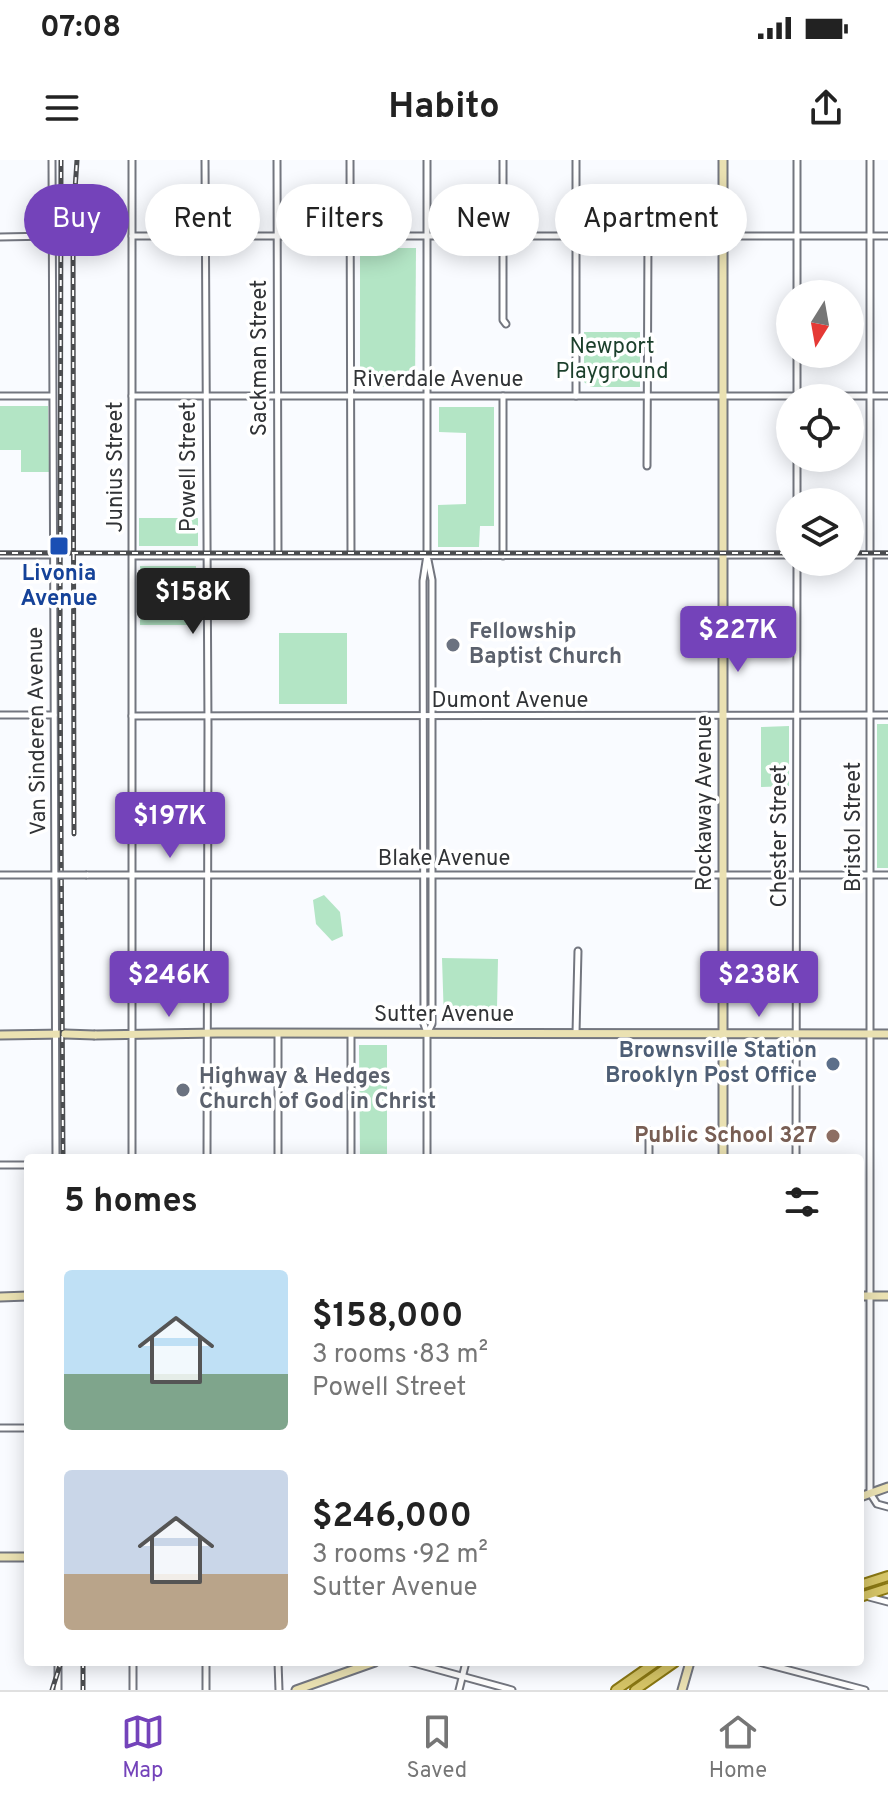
<!DOCTYPE html>
<meta charset="utf-8">
<style>
:root{--surface:#fff;--page:#f2f2f2;--text:#222;--muted:#767676;--line:#e0e0e0;--accent:#7443ba}
body{margin:0;font-family:Overpass,sans-serif;background:var(--page);color:var(--text);height:100vh;display:flex;flex-direction:column;font-size:30px;white-space:nowrap}
*{box-sizing:border-box;margin:0}
p{font-size:26px;color:var(--muted)}
.icon{flex:none;width:44px;height:44px;fill:none;stroke:currentColor;stroke-width:2;stroke-linecap:round;stroke-linejoin:round}
.map{position:relative;flex:1;overflow:hidden}
.sheet{position:absolute;left:24px;top:994px;width:840px;height:512px;display:flex;flex-direction:column;background:var(--surface);border-radius:8px;box-shadow:0 4px 20px #0003}
.sheet>*{flex:none}
.guide{position:absolute;left:24px;top:24px;width:840px;height:72px;display:flex;gap:16px}
.needle{width:52px;rotate:191deg}
.buttons{position:absolute;left:776px;top:120px;display:grid;gap:16px}
.buttons a{display:grid;place-items:center;width:88px;height:88px;border-radius:50%;background:var(--surface);box-shadow:0 4px 20px #0003;font-size:40px}
.price{position:absolute;translate:-50% -68px;padding:0 18px;border-radius:8px;background:var(--accent);color:#fff;font-size:26px;line-height:52px;filter:drop-shadow(0 2px 4px #0008)}
.price::after{content:'';position:absolute;left:50%;top:48px;width:24px;height:18px;margin-left:-12px;background:inherit;clip-path:polygon(0 0,100% 0,50% 100%)}
.price.active{background:#222;color:#fff}
ul{padding:0;list-style:none}
li{display:flex;align-items:center;gap:24px;height:200px;padding:0 40px}
li span{display:grid;place-items:center;flex:none;width:224px;height:160px;border-radius:8px;color:#555}
li>.icon{margin-inline-start:auto}
span .icon{width:96px;height:96px;fill:#fffc;stroke-width:1}
li b{font-size:34px}
h2{display:flex;justify-content:space-between;align-items:center;height:96px;padding:0 40px;font-size:34px}
.tag{padding:0 28px;border-radius:36px;background:var(--surface);box-shadow:0 4px 20px #0003;font-size:28px;line-height:72px}
.tag.active{background:var(--accent);color:#fff}
.status{display:flex;justify-content:space-between;align-items:center;height:56px;padding:0 40px;background:var(--surface);direction:ltr}
.status svg{height:22px;fill:currentColor}
header{display:flex;justify-content:space-between;align-items:center;height:104px;padding:0 40px;background:var(--surface);font-size:36px;font-weight:700}
.tab-bar{display:flex;justify-content:space-around;align-items:center;height:112px;border-top:2px solid var(--line);background:var(--surface);font-size:22px;color:var(--muted)}
.tab-bar a{display:grid;justify-items:center;gap:4px}
.tab-bar .active{color:var(--accent)}
.map>svg:first-child{display:block}
</style>
<div class="status"><b>07:08</b><svg viewBox="0 0 49 12"><path d="M0 12V9h3v3zM5 12V6h3v6zM10 12V3h3v9zM15 12V0h3v12zM26 1h20v11H26zM47 4h2v5h-2z"/></svg></div>
<header><svg class="icon" aria-label="menu" viewBox="0 0 24 24"><path d="M4 6h16M4 12h16M4 18h16"/></svg>Habito<svg class="icon" aria-label="share" viewBox="0 0 24 24"><path d="M12 15V3M7 8l5-5 5 5M5 13v7h14v-7"/></svg></header>
<div class="map">
<svg width="888" height="1530" viewBox="0 0 888 1530">
<rect width="100%" height="100%" fill="#f9fbff"/>
<g fill="#b3e5c5">
<polygon points="360,88 416,88 415,227 360,227"/>
<polygon points="584,172 640,172 640,227 591,227 584,222"/>
<polygon points="48,246 49,312 21,312 21,290 0,290 0,246"/>
<polygon points="439,247 494,247 494,366 480,366 479,387 438,387 438,345 466,344 466,273 439,272"/>
<rect x="139" y="358" width="59" height="28"/>
<rect x="140" y="406" width="56" height="59"/>
<rect x="279" y="473" width="68" height="71"/>
<rect x="877" y="564" width="11" height="144"/>
<polygon points="789,566 789,626 761,627 761,567"/>
<polygon points="324,735 340,752 343,776 332,781 316,764 313,740"/>
<polygon points="442,798 498,799 497,848 445,849 467,850 467,861 444,861"/>
<polygon points="359,885 387,885 387,997 360,997"/>
</g>
<g fill="none" stroke-linecap="round" stroke-linejoin="round">
<g stroke="#73767f" stroke-width="9">
<g id="street">
<polyline points="52,0 56,998"/>
<polyline points="132,0 132,998"/>
<polyline points="205,0 208,566 207,998"/>
<polyline points="277,0 278,395"/>
<polyline points="350,0 351,395"/>
<polyline points="427,0 427,395 423,421 424,864 427,873 427,998"/>
<polyline points="503,0 503,160 506,164"/>
<polyline points="576,0 576,236"/>
<polyline points="797,0 797,134"/>
<polyline points="870,0 870,1333 877,1344 888,1347"/>
<polyline points="132,76 888,76"/>
<polyline points="0,77 52,76"/>
<polyline points="797,194 797,237"/>
<polyline points="0,236 52,236"/>
<polyline points="132,236 888,236"/>
<polyline points="503,236 503,396"/>
<polyline points="797,298 797,342"/>
<polyline points="647,306 648,76"/>
<polyline points="0,395 52,395"/>
<polyline points="850,395 888,395"/>
<polyline points="133,396 790,395"/>
<polyline points="428,400 432,420 432,864 428,872"/>
<polyline points="0,555 54,555"/>
<polyline points="132,556 888,555"/>
<polyline points="0,715 57,715"/>
<polyline points="87,715 888,715"/>
<polyline points="278,873 278,998"/>
<polyline points="576,873 578,791"/>
<polyline points="351,998 351,873"/>
<polyline points="649,998 649,971"/>
<polyline points="796,998 797,402"/>
<polyline points="0,1005 28,1005"/>
<polyline points="0,1268 28,1268"/>
<polyline points="869,1437 888,1442"/>
<polyline points="133,1502 133,1530"/>
<polyline points="206,1502 206,1530"/>
<polyline points="278,1502 279,1530"/>
<polyline points="410,1502 512,1530"/>
<polyline points="759,1502 865,1530"/>
<polyline points="58,1530 58,1502"/>
<polyline points="459,1530 466,1502"/>
</g>
</g>
<g stroke="#73767f" stroke-width="11">
<g id="secondary">
<polyline points="723,0 723,998"/>
<polyline points="0,875 65,874"/>
<polyline points="95,875 217,873 888,874"/>
<polyline points="860,1136 888,1136"/>
<polyline points="0,1137 28,1136"/>
<polyline points="860,1337 888,1327"/>
<polyline points="0,1397 28,1397"/>
<polyline points="296,1530 375,1502"/>
<polyline points="682,1530 690,1502"/>
</g>
</g>
<g stroke="#897713" stroke-width="12">
<g id="primary">
<polyline points="860,1425 888,1416"/>
<polyline points="860,1437 888,1428"/>
<polyline points="616,1530 656,1502"/>
<polyline points="635,1530 675,1502"/>
</g>
</g>
<use href="#street" stroke="#fff" stroke-width="5"/>
<use href="#secondary" stroke="#eae1b2" stroke-width="7"/>
<use href="#primary" stroke="#d5c466" stroke-width="8"/>
<g stroke="#4b4d50" stroke-width="5">
<g id="rail">
<polyline points="61,0 60,496 63,998"/>
<polyline points="73,59 77,0"/>
<polyline points="73,70 74,674"/>
<polyline points="0,393 790,393"/>
<polyline points="850,393 888,393"/>
<polyline points="83,1502 83,1530"/>
<polyline points="52,1530 61,1502"/>
</g>
</g>
<use href="#rail" stroke="#fff" stroke-width="2" stroke-dasharray="6" stroke-linecap="butt"/>
<g stroke="#73767f" stroke-width="9" stroke-linecap="butt">
<polyline id="street-bridge" points="58,715 87,715"/>
</g>
<g stroke="#73767f" stroke-width="11" stroke-linecap="butt">
<polyline id="secondary-bridge" points="65,874 95,875"/>
</g>
<use href="#street-bridge" stroke="#fff" stroke-width="5"/>
<use href="#secondary-bridge" stroke="#eae1b2" stroke-width="7"/>
</g>
<rect fill="#1a4fb4" stroke="#fff" stroke-width="3" x="49" y="376" width="20" height="20" rx="4"/>
<g fill="#6b7280" stroke="#fff" stroke-width="3">
<circle cx="453" cy="485" r="8"/>
<circle cx="183" cy="930" r="8"/>
</g>
<circle fill="#5c6f8a" stroke="#fff" stroke-width="3" cx="833" cy="904" r="8"/>
<circle fill="#8d6e63" stroke="#fff" stroke-width="3" cx="833" cy="976" r="8"/>
<g text-anchor="middle" dominant-baseline="central" stroke-width="7" stroke-linejoin="round" paint-order="stroke">
<g font-size="22" fill="#1b3f2b" stroke="#fff">
<text x="612" y="187">Newport<tspan x="612" dy="25">Playground</tspan></text>
</g>
<g font-size="22" fill="#313336" stroke="#fff">
<text transform="translate(260 198) rotate(-90)">Sackman Street</text>
<text x="438" y="220">Riverdale Avenue</text>
<text transform="translate(116 307) rotate(-90)">Junius Street</text>
<text transform="translate(189 307) rotate(-90)">Powell Street</text>
<text x="510" y="541">Dumont Avenue</text>
<text transform="translate(38 571) rotate(-91)">Van Sinderen Avenue</text>
<text transform="translate(705 643) rotate(-90)">Rockaway Avenue</text>
<text transform="translate(854 667) rotate(-90)">Bristol Street</text>
<text transform="translate(780 676) rotate(-90)">Chester Street</text>
<text x="444" y="699">Blake Avenue</text>
<text x="444" y="855">Sutter Avenue</text>
</g>
<g font-size="22" font-weight="bold" fill="#164399" stroke="#fff">
<text x="59" y="414">Livonia<tspan x="59" dy="25">Avenue</tspan></text>
</g>
<g font-size="22" font-weight="bold" fill="#5b616d" stroke="#fff" text-anchor="start">
<text x="469" y="472">Fellowship<tspan x="469" dy="25">Baptist Church</tspan></text>
<text x="199" y="917">Highway &amp; Hedges<tspan x="199" dy="25">Church of God in Christ</tspan></text>
</g>
<g font-size="22" font-weight="bold" fill="#4e5e75" stroke="#fff" text-anchor="end">
<text x="817" y="891">Brownsville Station<tspan x="817" dy="25">Brooklyn Post Office</tspan></text>
</g>
<g font-size="22" font-weight="bold" fill="#785e54" stroke="#fff" text-anchor="end">
<text x="817" y="976">Public School 327</text>
</g>
</g>
</svg>
<div class="buttons">
<a><svg class="needle" viewBox="-14 -14 28 28"><path d="M0-13l5 13h-10z" fill="#e53935"/><path d="M0 13l5-13h-10z" fill="#767676"/></svg></a>
<a><svg class="icon" aria-label="locate" viewBox="0 0 24 24"><circle cx="12" cy="12" r="6"/><path d="M12 2v4M12 18v4M2 12h4M18 12h4"/></svg></a>
<a><svg class="icon" aria-label="layers" viewBox="0 0 24 24"><path d="M12 4l9 5-9 5-9-5zM3 14l9 5 9-5"/></svg></a>
</div>
<b class="price active" style="left:193px;top:476px">$158K</b>
<b class="price" style="left:738px;top:514px">$227K</b>
<b class="price" style="left:170px;top:700px">$197K</b>
<b class="price" style="left:169px;top:859px">$246K</b>
<b class="price" style="left:759px;top:859px">$238K</b>
<div class="guide">
<a class="tag active">Buy</a>
<a class="tag">Rent</a>
<a class="tag">Filters</a>
<a class="tag">New</a>
<a class="tag">Apartment</a>
</div>
<section class="sheet">
<h2>5 homes<svg class="icon" aria-label="filters" viewBox="0 0 24 24"><path d="M4 7h16M4 17h16"/><circle cx="9" cy="7" r="2"/><circle cx="15" cy="17" r="2"/></svg></h2>
<ul>
<li><span style="background:linear-gradient(#bfe0f5 65%,#7fa58c 0)"><svg class="icon" aria-label="home" viewBox="0 0 24 24"><path d="M3 11l9-7 9 7M6 9v11h12V9"/></svg></span><div><b>$158,000</b><p>3 rooms · 83 m²</p><p>Powell Street</p></div></li>
<li><span style="background:linear-gradient(#c9d6e8 65%,#b9a48a 0)"><svg class="icon" aria-label="home" viewBox="0 0 24 24"><path d="M3 11l9-7 9 7M6 9v11h12V9"/></svg></span><div><b>$246,000</b><p>3 rooms · 92 m²</p><p>Sutter Avenue</p></div></li>
</ul>
</section>
</div>
<nav class="tab-bar">
<a class="active"><svg class="icon" aria-label="map" viewBox="0 0 24 24"><path d="M3 6l6-2 6 2 6-2v14l-6 2-6-2-6 2zM9 4v14M15 6v14"/></svg>Map</a>
<a><svg class="icon" aria-label="saved" viewBox="0 0 24 24"><path d="M7 4h10v16l-5-4-5 4z"/></svg>Saved</a>
<a><svg class="icon" aria-label="home" viewBox="0 0 24 24"><path d="M3 11l9-7 9 7M6 9v11h12V9"/></svg>Home</a>
</nav>
